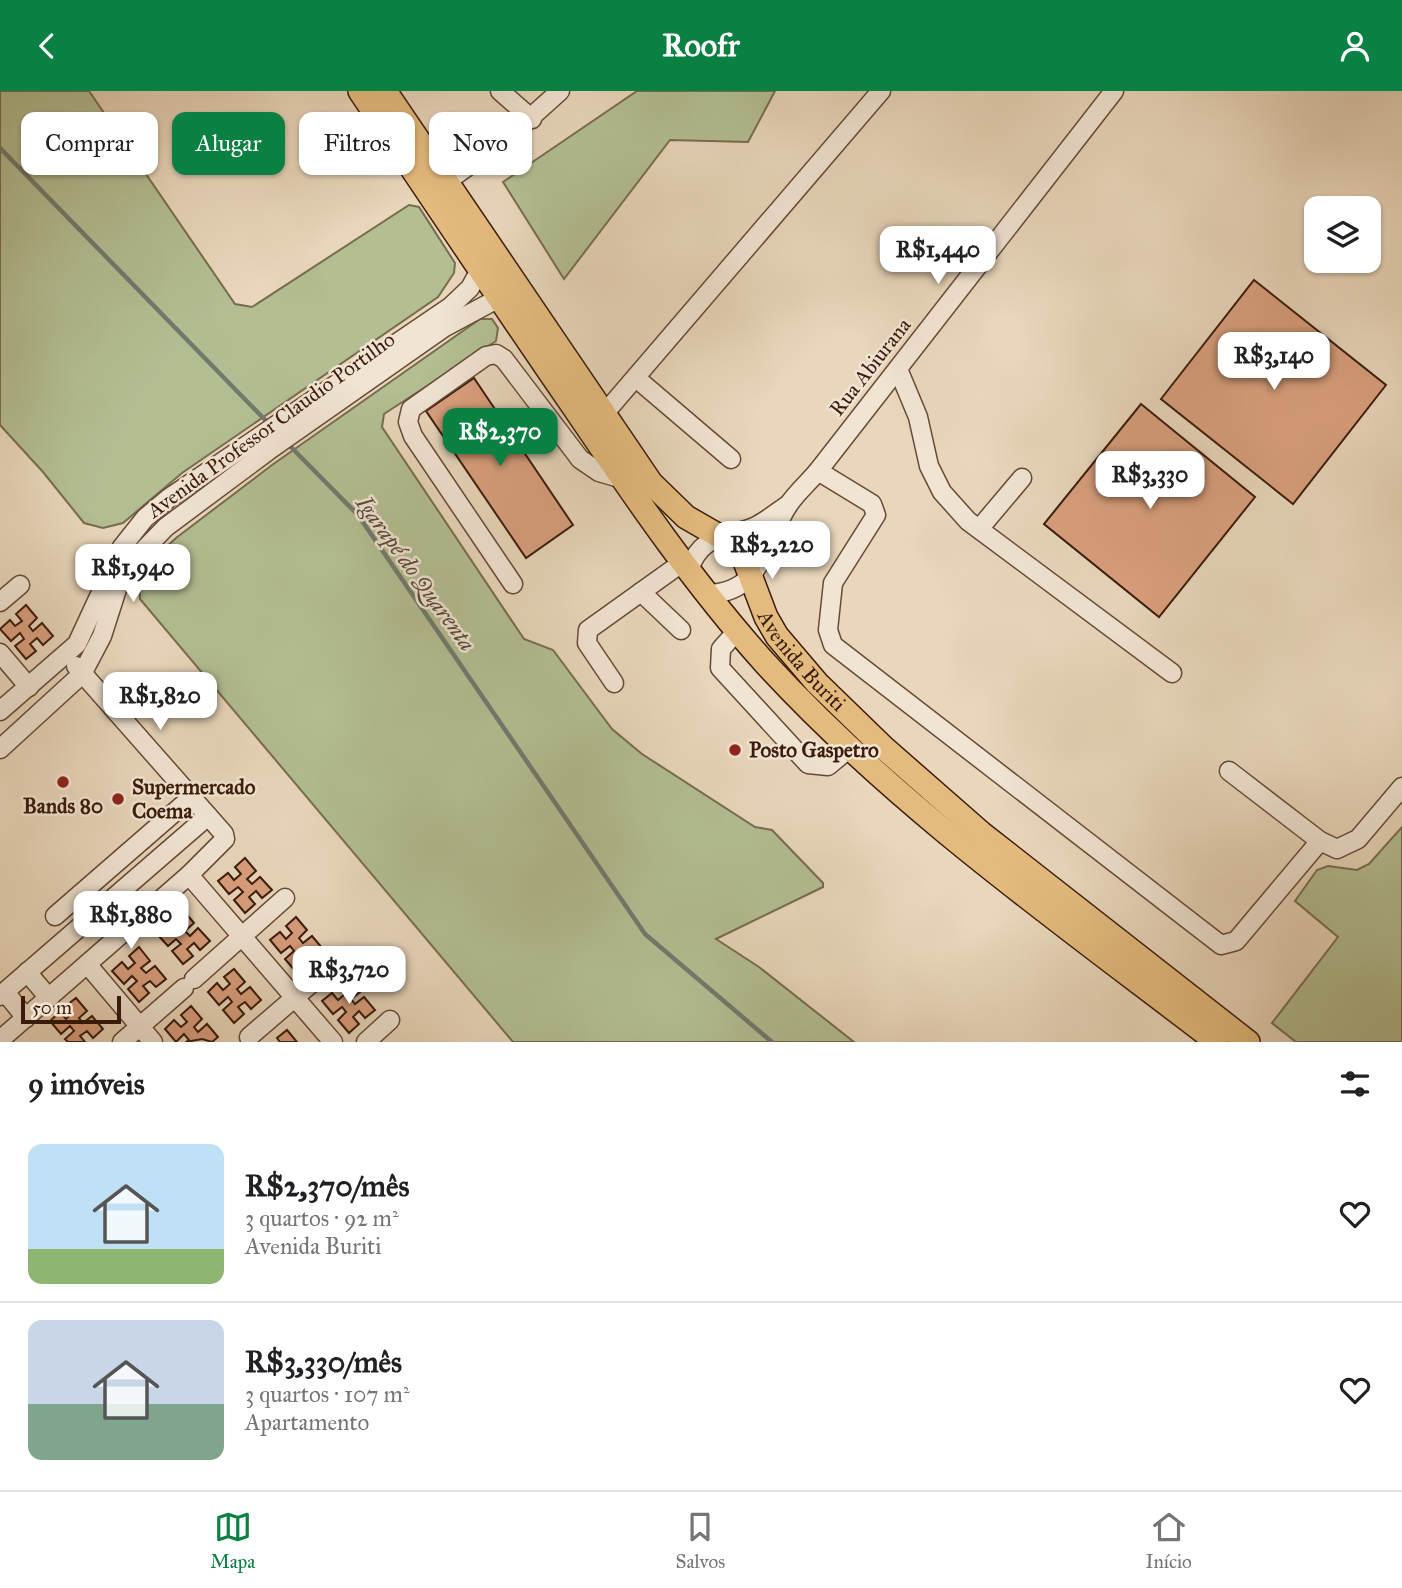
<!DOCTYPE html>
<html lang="pt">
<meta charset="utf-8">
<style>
:root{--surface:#fff;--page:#f6f6f6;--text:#202124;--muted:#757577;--line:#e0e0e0;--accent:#0b8043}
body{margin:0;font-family:"IM FELL Great Primer",serif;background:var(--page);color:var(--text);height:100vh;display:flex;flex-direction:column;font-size:26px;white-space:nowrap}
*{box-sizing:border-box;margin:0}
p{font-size:23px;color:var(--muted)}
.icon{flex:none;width:38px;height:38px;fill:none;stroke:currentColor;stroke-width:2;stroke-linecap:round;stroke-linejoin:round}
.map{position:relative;height:951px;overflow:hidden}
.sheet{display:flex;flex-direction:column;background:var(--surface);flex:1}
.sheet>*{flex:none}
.hud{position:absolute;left:21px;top:21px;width:700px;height:63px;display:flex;gap:14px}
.controls{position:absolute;left:1304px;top:105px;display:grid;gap:14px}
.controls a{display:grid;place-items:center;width:77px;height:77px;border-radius:14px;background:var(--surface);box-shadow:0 2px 5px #0004;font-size:35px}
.scale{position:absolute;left:21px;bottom:18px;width:100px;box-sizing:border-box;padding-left:7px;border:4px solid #3b1c0a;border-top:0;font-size:19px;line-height:24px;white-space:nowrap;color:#3b1c0a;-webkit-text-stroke:5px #f1e4d3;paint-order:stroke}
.price{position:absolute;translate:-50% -60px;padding:0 16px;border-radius:14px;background:#fff;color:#222;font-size:23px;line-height:46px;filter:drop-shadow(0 2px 4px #0008)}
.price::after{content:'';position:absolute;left:50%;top:42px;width:21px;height:16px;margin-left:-10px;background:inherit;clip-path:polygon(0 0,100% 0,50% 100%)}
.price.current{background:var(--accent);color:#fff}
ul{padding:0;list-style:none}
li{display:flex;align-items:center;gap:21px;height:175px;padding:0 28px}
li+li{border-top:2px solid var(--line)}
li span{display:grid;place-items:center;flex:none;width:196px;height:140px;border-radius:14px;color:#555}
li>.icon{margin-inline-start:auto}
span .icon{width:84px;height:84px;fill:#fffc;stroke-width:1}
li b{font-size:30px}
h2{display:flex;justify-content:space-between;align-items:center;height:84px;padding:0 28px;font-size:30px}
.tag{padding:0 24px;border-radius:14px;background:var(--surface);box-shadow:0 2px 5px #0004;font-size:24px;line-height:63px}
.tag.current{background:var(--accent);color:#fff}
header{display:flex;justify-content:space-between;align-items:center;height:91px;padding:0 28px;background:var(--accent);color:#fff;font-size:32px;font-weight:700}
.dock{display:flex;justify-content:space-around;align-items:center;height:98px;border-top:2px solid var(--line);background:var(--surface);font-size:19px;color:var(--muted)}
.dock a{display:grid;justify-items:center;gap:4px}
.dock .current{color:var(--accent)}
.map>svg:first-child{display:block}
</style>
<header><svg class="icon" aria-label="back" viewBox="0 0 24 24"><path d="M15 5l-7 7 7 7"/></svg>Roofr<svg class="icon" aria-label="person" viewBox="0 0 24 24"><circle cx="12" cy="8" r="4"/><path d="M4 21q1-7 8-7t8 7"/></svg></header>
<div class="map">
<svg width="1402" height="951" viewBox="0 0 1402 951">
<rect width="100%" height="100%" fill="#e9d6bb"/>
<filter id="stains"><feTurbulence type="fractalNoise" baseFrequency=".00286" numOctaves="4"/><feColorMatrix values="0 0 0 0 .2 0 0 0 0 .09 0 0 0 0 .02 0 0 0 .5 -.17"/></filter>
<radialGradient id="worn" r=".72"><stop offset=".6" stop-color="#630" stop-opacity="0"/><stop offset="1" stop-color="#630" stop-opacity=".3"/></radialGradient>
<g fill="#b3be93" stroke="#776d4e" stroke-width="2">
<polygon points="0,0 89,0 235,213 252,216 409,114 419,116 455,172 454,182 438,206 182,382 123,432 103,437 84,432 43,381 0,334"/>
<polygon points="637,0 775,0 748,51 670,49 564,188 503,91"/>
<polygon points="480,228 492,228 498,237 496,250 384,323 382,336 524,548 553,559 612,638 642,663 755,736 772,739 823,792 823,796 716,848 759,876 854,951 513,951 140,508 139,491 152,469 176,447 272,374"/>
<polygon points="1402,736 1402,951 1296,951 1272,932 1338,846 1295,810 1317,779 1328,775 1357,779 1369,773"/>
</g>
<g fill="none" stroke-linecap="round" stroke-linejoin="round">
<g stroke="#727a6e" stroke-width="4.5">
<polyline points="0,57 271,335"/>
<polyline points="286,351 358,424 645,843 772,951"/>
</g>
</g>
<g fill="#d99f7d" stroke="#3b1c0a" stroke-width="2">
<polygon points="1254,189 1386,294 1293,413 1161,308"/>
<polygon points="474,287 573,434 526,467 426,320"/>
<polygon points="1141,313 1255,406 1159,526 1044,433"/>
<polygon points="26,514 37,527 29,535 33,540 42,532 53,545 43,554 37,547 30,553 36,560 26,568 15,555 24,548 20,542 11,550 0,538 10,529 15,535 22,530 16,523"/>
<polygon points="245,767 256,780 247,788 252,793 260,786 272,799 262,807 256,800 249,806 255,813 245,822 234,809 243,801 238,796 229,803 218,790 228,782 234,789 241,783 235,776"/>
<polygon points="183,819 194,832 185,840 190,845 198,837 210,850 200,859 194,852 187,858 193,865 183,873 172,860 181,853 176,848 168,855 156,842 166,833 172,841 179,835 173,828"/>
<polygon points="296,826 307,839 299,847 303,852 312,845 323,858 313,866 307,859 301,865 306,872 296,881 285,868 294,860 290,855 281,862 270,849 280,841 286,848 292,842 286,835"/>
<polygon points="139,856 150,870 141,877 146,882 155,875 166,888 156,896 150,890 143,895 149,902 139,911 128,898 137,890 132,885 124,893 112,880 122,871 128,878 135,872 129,865"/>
<polygon points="234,878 245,891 237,898 241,903 250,896 261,909 251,918 245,911 238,916 244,923 234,932 223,919 232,911 228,906 219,914 208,901 217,892 223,899 230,893 224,886"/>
<polygon points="348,887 360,901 351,908 355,913 364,906 375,919 365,927 359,920 353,926 359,933 349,942 338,929 346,921 342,916 333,923 322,910 332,902 338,909 345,903 339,896"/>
<polygon points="76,907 87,920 79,927 83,932 92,925 103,938 93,947 87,940 80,945 85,951 68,951 65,948 74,940 70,935 61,943 50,930 60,921 66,928 72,922 66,915"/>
<polygon points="191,915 202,928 194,936 198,941 207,933 218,946 212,951 202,948 186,951 189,949 184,943 176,951 165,938 174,929 181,936 187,931 181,924"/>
<polygon points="287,939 297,951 280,951 277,947"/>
</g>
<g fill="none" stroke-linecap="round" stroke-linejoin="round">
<g stroke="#664a36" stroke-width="21">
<g id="minor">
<polyline points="500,0 532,28"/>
<polyline points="446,91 509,46 560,0"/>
<polyline points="898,278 918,326 929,375 942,401 968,430 1172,582"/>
<polyline points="636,287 731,368"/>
<polyline points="604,323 881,0"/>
<polyline points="818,380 872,413 876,424 833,492 828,539 833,554 1221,854 1236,850 1320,750"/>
<polyline points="979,438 1022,387"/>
<path d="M689 479C701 443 724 448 754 436 765 431 776 422 786 415"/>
<polyline points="513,493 413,345 408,331 411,318 486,265 496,263 504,268 580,368 599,381 623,388"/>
<polyline points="641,501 681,539"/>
<path d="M707 503C764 502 763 451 789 413 797 401 809 391 818 380L1114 0"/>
<polyline points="0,511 20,494"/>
<polyline points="737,540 721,558 720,577 808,673 828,675 851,656"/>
<polyline points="0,562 29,596"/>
<polyline points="614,592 587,552 588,539 683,471"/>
<polyline points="0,620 77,553 122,456 145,427 169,407 450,216 470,197 480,179"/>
<polyline points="0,658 82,583 102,545 119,492 134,469 166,436 268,360 445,236 499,207"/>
<polyline points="1229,680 1320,750 1337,758 1358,748 1402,696"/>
<polyline points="189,784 333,951"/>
<polyline points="55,825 192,706"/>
<polyline points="87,873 153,951"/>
<polyline points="27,881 49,907"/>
<polyline points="194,888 285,807"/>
<polyline points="5,901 26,927"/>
<polyline points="0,905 208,725"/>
<polyline points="249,946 335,872"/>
<polyline points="0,949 189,784 225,748 224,743 76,575"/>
<polyline points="122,951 184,897"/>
<polyline points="366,951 390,929"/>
</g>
</g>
<g stroke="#3b1c0a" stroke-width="26">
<g id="major">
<path d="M360 0C431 106 502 212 575 318 634 405 694 493 765 572 898 717 1062 832 1217 951"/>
<path id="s1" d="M385 0 651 392 686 426 733 453 744 468 766 526 777 545 817 592 884 657 981 742 1248 951"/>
</g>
</g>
<use href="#minor" stroke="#f1e4d3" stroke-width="18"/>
<use href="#major" stroke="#e4bb7e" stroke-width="23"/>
</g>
<g fill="#8f2418" stroke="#f1e4d3" stroke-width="2.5">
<circle cx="735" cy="659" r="7"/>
<circle cx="63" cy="691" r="7"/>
<circle cx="118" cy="708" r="7"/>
</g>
<g text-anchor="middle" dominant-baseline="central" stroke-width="5" stroke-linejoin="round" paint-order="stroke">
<g font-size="21" fill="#3b1c0a" stroke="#f1e4d3">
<text transform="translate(870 276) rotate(-52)">Rua Abiurana</text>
<text transform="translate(271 334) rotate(-36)">Avenida Professor Claudio Portilho</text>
<text stroke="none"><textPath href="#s1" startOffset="714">Avenida Buriti</textPath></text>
</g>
<g font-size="21" font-weight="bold" fill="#3b1c0a" stroke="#f1e4d3" text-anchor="start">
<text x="749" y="659">Posto Gaspetro</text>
<text x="132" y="696">Supermercado<tspan x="132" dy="24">Coema</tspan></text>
<text x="63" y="715" text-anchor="middle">Bands 80</text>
</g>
<g font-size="23" font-style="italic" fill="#574b3c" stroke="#f1e4d3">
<text transform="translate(416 482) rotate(54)">Igarapé do Quarenta</text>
</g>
</g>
<rect width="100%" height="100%" filter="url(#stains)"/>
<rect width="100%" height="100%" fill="url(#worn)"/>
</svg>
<div class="controls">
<a><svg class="icon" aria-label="layers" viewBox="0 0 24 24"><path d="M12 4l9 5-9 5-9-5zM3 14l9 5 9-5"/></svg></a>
</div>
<div class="scale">50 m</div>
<b class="price" style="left:938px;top:195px">R$1,440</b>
<b class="price" style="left:1274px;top:301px">R$3,140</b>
<b class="price current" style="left:500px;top:377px">R$2,370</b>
<b class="price" style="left:1150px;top:420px">R$3,330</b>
<b class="price" style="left:772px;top:490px">R$2,220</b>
<b class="price" style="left:133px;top:513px">R$1,940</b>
<b class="price" style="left:160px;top:641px">R$1,820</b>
<b class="price" style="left:131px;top:860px">R$1,880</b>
<b class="price" style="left:349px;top:915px">R$3,720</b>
<div class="hud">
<a class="tag">Comprar</a>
<a class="tag current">Alugar</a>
<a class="tag">Filtros</a>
<a class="tag">Novo</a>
</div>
</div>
<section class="sheet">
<h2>9 imóveis<svg class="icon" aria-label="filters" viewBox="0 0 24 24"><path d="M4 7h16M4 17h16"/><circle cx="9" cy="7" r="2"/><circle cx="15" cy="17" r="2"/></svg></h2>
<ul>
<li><span style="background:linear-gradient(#bfe0f5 75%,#8fb573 0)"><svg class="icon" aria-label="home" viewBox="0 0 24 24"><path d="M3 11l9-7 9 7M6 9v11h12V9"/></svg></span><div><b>R$2,370/mês</b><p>3 quartos · 92 m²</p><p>Avenida Buriti</p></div><svg class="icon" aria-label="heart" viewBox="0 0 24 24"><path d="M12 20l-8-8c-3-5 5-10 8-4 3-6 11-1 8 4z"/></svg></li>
<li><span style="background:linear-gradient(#c9d6e8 60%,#7fa58c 0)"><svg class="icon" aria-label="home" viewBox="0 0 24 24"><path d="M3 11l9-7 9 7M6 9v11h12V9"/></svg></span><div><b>R$3,330/mês</b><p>3 quartos · 107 m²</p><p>Apartamento</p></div><svg class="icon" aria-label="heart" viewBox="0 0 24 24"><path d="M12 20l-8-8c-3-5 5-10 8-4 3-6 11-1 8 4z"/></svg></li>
</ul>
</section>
<nav class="dock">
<a class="current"><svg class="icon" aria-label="map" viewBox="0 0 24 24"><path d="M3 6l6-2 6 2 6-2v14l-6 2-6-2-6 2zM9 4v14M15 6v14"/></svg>Mapa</a>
<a><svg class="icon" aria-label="saved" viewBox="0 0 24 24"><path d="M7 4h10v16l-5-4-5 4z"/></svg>Salvos</a>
<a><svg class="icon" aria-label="home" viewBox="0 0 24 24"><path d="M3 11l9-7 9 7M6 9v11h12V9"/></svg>Início</a>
</nav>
